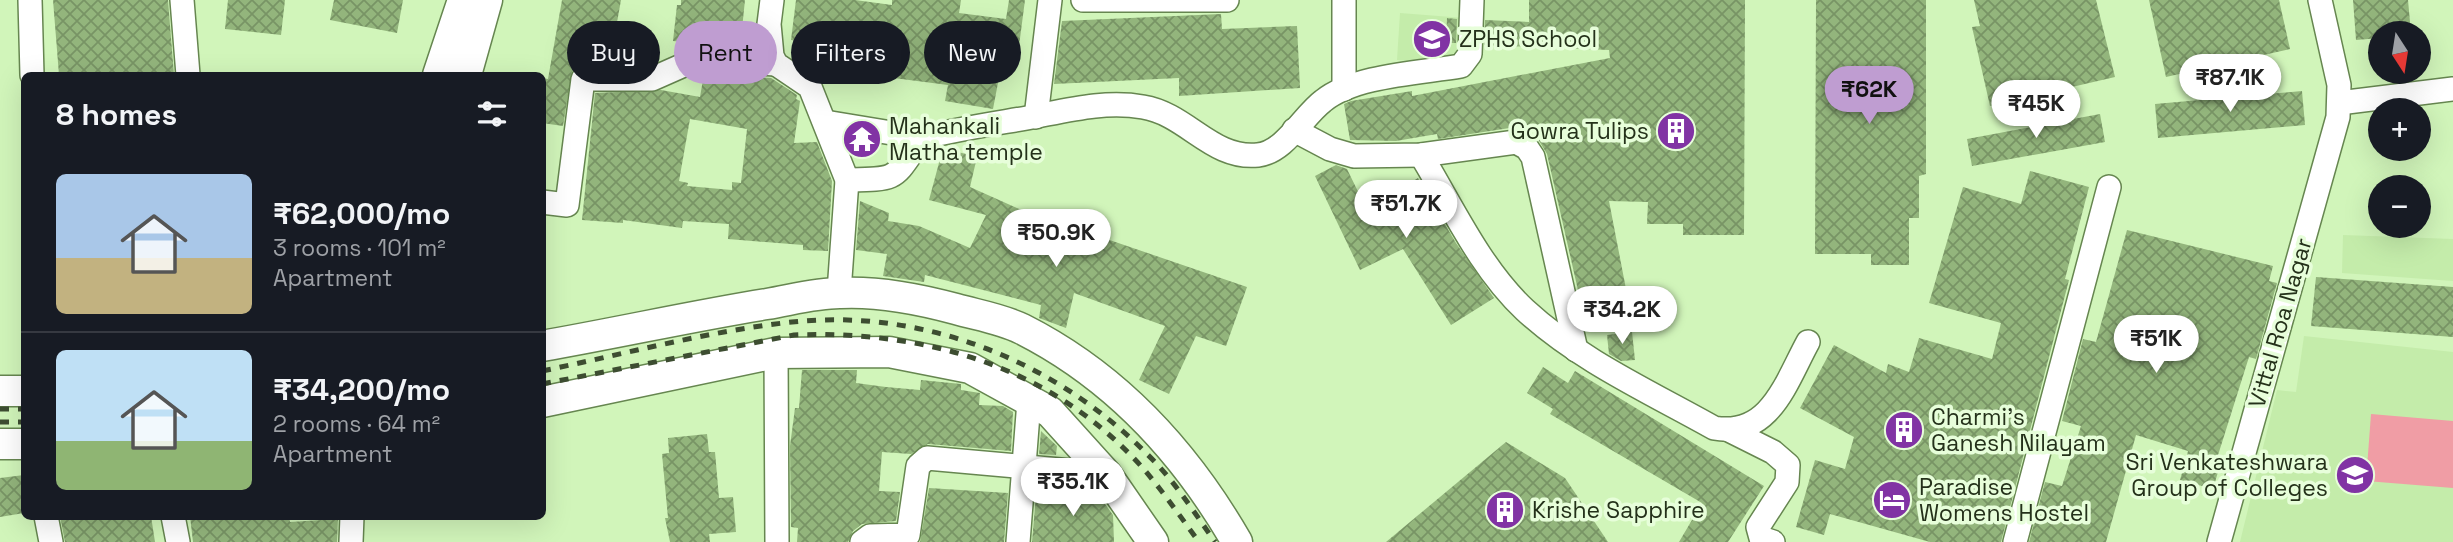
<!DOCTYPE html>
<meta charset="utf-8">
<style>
:root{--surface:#171b24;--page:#20242c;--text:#f1f3f6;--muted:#9ea1a6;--line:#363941;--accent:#bf9dd1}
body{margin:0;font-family:"Space Grotesk",sans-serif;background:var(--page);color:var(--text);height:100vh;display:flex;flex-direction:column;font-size:26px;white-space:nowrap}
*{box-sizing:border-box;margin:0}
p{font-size:23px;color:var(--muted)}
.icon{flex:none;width:38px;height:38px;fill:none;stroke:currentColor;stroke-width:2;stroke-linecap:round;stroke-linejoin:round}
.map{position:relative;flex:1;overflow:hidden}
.drawer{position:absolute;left:21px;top:72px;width:525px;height:448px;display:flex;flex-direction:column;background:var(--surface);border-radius:10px;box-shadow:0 7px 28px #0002}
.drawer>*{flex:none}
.guide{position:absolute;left:567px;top:21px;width:665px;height:63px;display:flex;gap:14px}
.needle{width:46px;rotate:168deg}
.controls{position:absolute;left:2368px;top:21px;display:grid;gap:14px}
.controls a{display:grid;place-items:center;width:63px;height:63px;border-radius:50%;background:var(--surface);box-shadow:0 7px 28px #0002;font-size:35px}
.price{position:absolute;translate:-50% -60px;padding:0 16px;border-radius:24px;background:#fff;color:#222;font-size:23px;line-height:46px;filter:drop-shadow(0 2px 4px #0008)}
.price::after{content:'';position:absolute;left:50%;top:42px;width:21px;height:16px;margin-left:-10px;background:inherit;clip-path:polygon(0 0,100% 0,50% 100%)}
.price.current{background:var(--accent);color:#111}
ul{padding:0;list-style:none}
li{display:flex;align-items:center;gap:21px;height:175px;padding:0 35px}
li+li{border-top:2px solid var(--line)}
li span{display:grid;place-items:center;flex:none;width:196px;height:140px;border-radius:10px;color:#555}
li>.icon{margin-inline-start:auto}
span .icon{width:84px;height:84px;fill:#fffc;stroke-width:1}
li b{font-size:30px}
h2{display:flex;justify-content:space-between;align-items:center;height:84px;padding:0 35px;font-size:30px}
.pill{padding:0 24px;border-radius:32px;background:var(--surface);box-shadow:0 7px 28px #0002;font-size:24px;line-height:63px}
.pill.current{background:var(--accent);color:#111}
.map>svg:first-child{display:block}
</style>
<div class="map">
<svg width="2453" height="542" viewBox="0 0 2453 542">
<defs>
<pattern id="building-cross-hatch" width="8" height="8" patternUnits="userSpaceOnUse" patternTransform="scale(1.75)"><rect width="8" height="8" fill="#93b57c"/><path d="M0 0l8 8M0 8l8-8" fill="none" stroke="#789465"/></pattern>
</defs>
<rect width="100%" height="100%" fill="#d1f5ba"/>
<g fill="#c4ecaa">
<polygon points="1400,13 1464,18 1461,64 1397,60"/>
<polygon points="2343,235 2453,239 2453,281 2342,273"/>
<polygon points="2304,336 2453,352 2453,542 2240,542 2277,390 2296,392"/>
</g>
<polygon fill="#f09da5" points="2371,414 2453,421 2453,488 2366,481"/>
<g fill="url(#building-cross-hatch)" fill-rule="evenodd">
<polygon points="53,0 168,0 174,75 59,75"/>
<polygon points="228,0 285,0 281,35 225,29"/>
<polygon points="334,0 403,0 397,33 330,20"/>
<polygon points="562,0 621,0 616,28 636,32 630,65 583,65 572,71 563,126 542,123 542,78 548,79"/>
<polygon points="681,0 745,0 740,48 673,41 677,5 681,5"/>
<polygon points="796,0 855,0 892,5 892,0 961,0 959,13 1006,19 1009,0 1025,0 1016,69 1001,67 993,109 945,101 948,85 855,73 859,49 791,40"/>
<polygon points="1529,0 1745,0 1744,235 1683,235 1683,224 1647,224 1648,202 1609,201 1626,289 1580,299 1547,154 1538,139 1535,124 1438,139 1437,134 1396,141 1350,140 1344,104 1351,101 1412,91 1412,96 1610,58 1609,50 1484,45 1485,20 1529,22"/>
<polygon points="1816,0 1926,0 1926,174 1919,176 1919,218 1909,218 1909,265 1871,265 1871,254 1815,254"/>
<polygon points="1974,0 2096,0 2115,77 1990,106 1972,27 1980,26"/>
<polygon points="2149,0 2279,0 2290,49 2166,77"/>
<polygon points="2353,0 2408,0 2411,33 2380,33 2380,38 2356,40"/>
<polygon points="1221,14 1222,29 1297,26 1300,88 1179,96 1179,78 1054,84 1062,21"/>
<polygon points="1447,18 1457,19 1456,43 1446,43"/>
<path d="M704 74 771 78 797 95 796 99 800 101 794 143 817 142 832 181 828 251 803 250V245L728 239 729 224 683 221 682 228 623 220V223L582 220 595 93 661 90 700 97ZM690 119 747 129 741 183 732 182V190L687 186 688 183 679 181Z"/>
<polygon points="2302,91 2305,125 2158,138 2155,104"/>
<polygon points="2100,114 2105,142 1972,166 1967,139"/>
<polygon points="943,148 977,157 970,187 1089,240 1092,234 1247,287 1226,346 1196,336 1169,394 1139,380 1165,326 1074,293 1066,328 1039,318 1041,305 925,275 924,282 883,276 887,254 856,250 860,201 889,213 888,221 919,226 970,248 986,215 929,200"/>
<polygon points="1336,165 1347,169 1367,210 1418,178 1456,243 1494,298 1451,325 1403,249 1360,270 1315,176"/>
<polygon points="2030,171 2089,187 2065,279 2069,280 2001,542 1930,542 1830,514 1824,535 1796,527 1815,460 1845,469 1854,437 1800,408 1834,345 1886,373 1888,364 1909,372 1919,338 1992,359 2001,323 1929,303 1963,187 2021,204"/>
<polygon points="2127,230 2273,266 2269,281 2277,283 2256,359 2249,357 2213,471 2218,472 2213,489 2180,480 2188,451 2136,435 2106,542 2029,542 2045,482 2062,486 2081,426 2062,421 2083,339 2096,342"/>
<polygon points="2316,277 2453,287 2453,337 2311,326"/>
<polygon points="1632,332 1635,360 1621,361 1609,354 1607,335"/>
<polygon points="1543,367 1568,383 1575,371 1764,486 1728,542 1679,542 1702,503 1550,414 1553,409 1527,393"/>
<polygon points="802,370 857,370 856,383 886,387 920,390 921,380 961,384 961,390 980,393 979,405 1003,406 1013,412 1011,451 928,444 911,454 882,452 879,491 900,492 896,521 862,524 853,531 848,542 797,542 798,528 791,527 790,446 795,408 799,408"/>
<polygon points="1041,431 1057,446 1056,455 1039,454"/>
<polygon points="707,434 709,452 715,452 719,498 733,497 736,532 709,534 710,542 670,542 665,518 668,518 662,454 669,453 668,438"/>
<polygon points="1506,442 1565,478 1608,542 1386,542"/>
<polygon points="24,475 24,513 0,517 0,478"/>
<polygon points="1067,485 1094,487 1098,493 1098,504 1105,504 1113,515 1114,542 1032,542 1036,495 1066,497"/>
<polygon points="929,488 1008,493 1004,542 920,542"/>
<polygon points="60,516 151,516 155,542 65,542"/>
<polygon points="190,516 289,516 290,522 338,519 337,542 193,542"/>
</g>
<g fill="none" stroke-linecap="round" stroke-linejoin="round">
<g stroke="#668650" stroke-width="26">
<g id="minor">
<polyline points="30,0 32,75"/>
<polyline points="182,0 188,75"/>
<polyline points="772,0 769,24 772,56 776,64 810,87 847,180 839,292"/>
<polyline points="1083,0 1227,0"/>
<polyline points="1344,0 1344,89"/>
<polyline points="2339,103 2453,89"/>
<polyline points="1036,117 1050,0"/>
<polyline points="825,122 922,138"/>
<polyline points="1294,130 1330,149 1354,156 1421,155 1516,142 1527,148 1533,157 1576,350"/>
<path d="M1421 155C1452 206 1480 268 1525 310 1579 360 1650 392 1714 428 1770 438 1786 382 1808 342"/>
<path d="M847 180C901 179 892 180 922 138 957 129 992 124 1027 118 1065 111 1104 100 1143 107 1187 114 1212 160 1258 155 1285 152 1303 116 1323 101 1355 75 1421 73 1461 66L1470 54 1472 0"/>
<polyline points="542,202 567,205 583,79 652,79 695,60 776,64"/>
<polyline points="776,353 777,542"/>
<polyline points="1731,431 1773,452 1788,465 1787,482 1758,527 1761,538 1773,542"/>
<polyline points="46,516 51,542"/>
<polyline points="173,516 178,542"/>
<polyline points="351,542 352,516"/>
<polyline points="862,542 870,536 908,535 918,466 927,458 1106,474"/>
<polyline points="1018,542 1029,401"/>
<polyline points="2015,542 2109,187"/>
<polyline points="2219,542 2338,117 2339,85 2320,0"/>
</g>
</g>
<g stroke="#668650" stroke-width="33">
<g id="major">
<polyline points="438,75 463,0"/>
<polyline points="466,75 487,0"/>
<path d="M542 346C617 333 692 316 767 304 791 300 816 293 840 293 878 291 919 299 956 309 977 315 1002 319 1022 329 1115 376 1185 452 1237 542"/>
<polyline points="0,391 24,391"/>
<polyline points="542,402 776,353 889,352 970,368 1050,412 1106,474 1153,542"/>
<polyline points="0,444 24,444"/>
</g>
</g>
<use href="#minor" stroke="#fff" stroke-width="23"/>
<use href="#major" stroke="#fff" stroke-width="30"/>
<g stroke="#3d4d31" stroke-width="5" stroke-dasharray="9 9" stroke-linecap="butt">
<path d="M542 371C625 354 708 331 792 322 924 308 1055 361 1147 454 1174 480 1194 512 1215 542"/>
<path d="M542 384 794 335C925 330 1050 366 1141 466 1162 490 1180 516 1199 542"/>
<polyline points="0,409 24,409"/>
<polyline points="0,422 24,422"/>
</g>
</g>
<defs>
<g id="school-disc" transform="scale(2.0125)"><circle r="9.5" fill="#8133a4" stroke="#e7feda"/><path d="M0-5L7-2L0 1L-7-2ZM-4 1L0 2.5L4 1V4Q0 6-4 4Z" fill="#fff"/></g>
<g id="building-disc" transform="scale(2.0125)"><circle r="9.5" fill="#8133a4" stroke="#e7feda"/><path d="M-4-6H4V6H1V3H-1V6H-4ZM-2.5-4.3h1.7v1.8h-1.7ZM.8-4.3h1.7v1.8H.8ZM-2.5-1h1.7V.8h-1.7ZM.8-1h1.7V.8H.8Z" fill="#fff"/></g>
<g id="temple-disc" transform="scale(2.0125)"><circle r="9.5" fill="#8133a4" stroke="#e7feda"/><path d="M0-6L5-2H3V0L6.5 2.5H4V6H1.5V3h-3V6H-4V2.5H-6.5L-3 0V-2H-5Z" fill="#fff"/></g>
<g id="university-disc" transform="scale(2.0125)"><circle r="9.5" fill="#8133a4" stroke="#e7feda"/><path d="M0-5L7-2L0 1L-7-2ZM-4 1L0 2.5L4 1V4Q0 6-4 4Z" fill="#fff"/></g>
<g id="hotel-disc" transform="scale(2.0125)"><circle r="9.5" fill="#8133a4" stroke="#e7feda"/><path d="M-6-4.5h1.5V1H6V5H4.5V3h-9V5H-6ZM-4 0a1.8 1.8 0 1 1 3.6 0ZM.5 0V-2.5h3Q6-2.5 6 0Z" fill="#fff"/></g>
</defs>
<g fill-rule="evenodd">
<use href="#school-disc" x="1432" y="39"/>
<use href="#building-disc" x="1676" y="131"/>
<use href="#temple-disc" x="862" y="139"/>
<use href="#building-disc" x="1904" y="430"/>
<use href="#university-disc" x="2355" y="475"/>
<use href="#hotel-disc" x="1892" y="500"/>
<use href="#building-disc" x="1505" y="510"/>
</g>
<g text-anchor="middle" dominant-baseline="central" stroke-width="7" stroke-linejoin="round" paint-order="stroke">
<g font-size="23" fill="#24311a" stroke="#e7feda" text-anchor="start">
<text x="1459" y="39">ZPHS School</text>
<text x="889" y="126">Mahankali<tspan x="889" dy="26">Matha temple</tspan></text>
<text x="1649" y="131" text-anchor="end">Gowra Tulips</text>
<text x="1931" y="417">Charmi's<tspan x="1931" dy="26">Ganesh Nilayam</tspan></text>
<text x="2328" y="462" text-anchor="end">Sri Venkateshwara<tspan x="2328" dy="26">Group of Colleges</tspan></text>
<text x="1919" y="487">Paradise<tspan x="1919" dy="26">Womens Hostel</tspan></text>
<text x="1532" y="510">Krishe Sapphire</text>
</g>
<g font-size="23" fill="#24311a" stroke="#e7feda">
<text transform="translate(2280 323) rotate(-74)">Vittal Roa Nagar</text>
</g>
</g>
</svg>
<div class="controls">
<a><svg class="needle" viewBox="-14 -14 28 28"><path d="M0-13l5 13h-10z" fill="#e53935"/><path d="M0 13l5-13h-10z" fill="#9ea1a6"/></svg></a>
<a>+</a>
<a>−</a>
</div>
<b class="price" style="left:2230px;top:114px">₹87.1K</b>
<b class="price current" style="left:1869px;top:126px">₹62K</b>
<b class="price" style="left:2036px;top:140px">₹45K</b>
<b class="price" style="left:1406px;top:240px">₹51.7K</b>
<b class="price" style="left:1056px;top:269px">₹50.9K</b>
<b class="price" style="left:1622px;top:346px">₹34.2K</b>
<b class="price" style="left:2156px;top:375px">₹51K</b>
<b class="price" style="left:1073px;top:518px">₹35.1K</b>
<div class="guide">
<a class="pill">Buy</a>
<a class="pill current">Rent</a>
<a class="pill">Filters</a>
<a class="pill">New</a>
</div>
<section class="drawer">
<h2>8 homes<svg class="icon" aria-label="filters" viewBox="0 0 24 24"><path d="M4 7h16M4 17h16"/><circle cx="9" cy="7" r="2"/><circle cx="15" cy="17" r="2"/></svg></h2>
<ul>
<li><span style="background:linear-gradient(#a9c7e8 60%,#c2b280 0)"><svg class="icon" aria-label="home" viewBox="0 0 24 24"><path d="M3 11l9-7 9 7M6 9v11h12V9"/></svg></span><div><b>₹62,000/mo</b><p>3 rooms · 101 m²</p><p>Apartment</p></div></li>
<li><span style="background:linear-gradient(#bfe0f5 65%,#8fb573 0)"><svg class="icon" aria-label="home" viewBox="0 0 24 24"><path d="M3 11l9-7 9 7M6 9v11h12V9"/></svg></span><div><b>₹34,200/mo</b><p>2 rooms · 64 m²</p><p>Apartment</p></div></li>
</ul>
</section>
</div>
